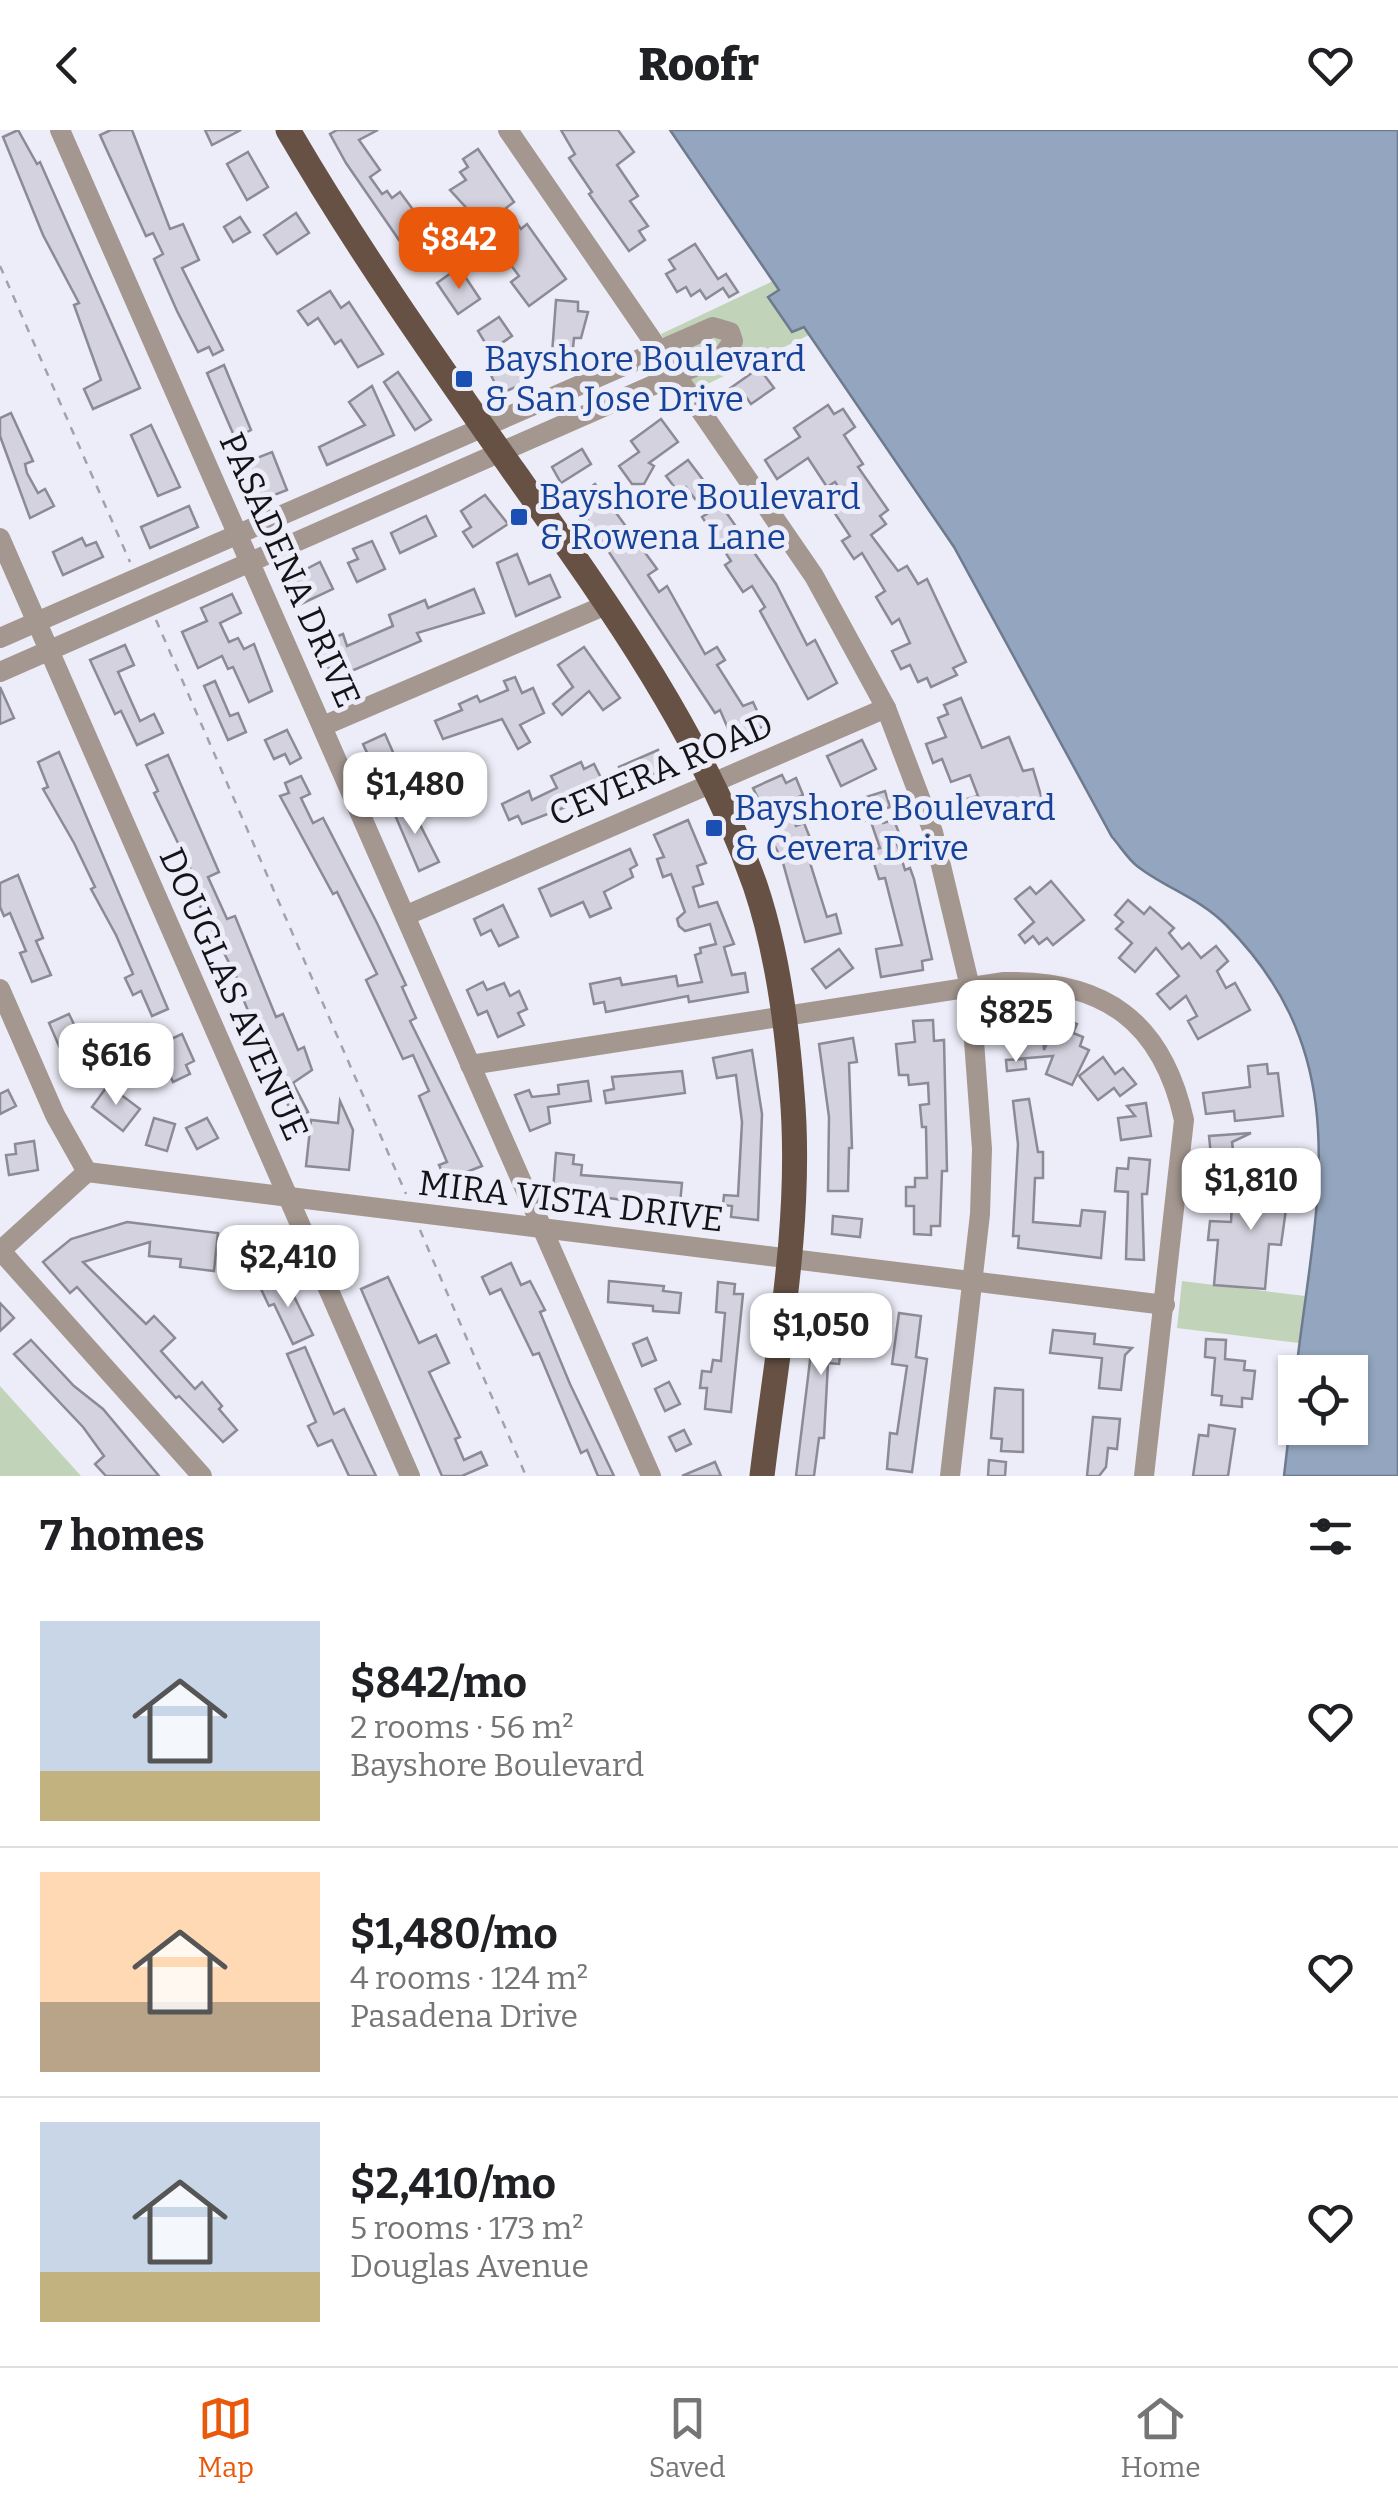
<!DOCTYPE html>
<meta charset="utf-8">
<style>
:root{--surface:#fff;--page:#f2f2f2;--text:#202124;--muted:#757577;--line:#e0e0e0;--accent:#ea580c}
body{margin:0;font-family:Bitter,serif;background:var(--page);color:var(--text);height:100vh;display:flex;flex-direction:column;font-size:38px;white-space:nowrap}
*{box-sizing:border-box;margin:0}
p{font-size:32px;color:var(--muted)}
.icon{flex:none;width:55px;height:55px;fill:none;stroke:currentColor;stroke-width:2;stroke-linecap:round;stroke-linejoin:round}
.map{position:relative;height:1346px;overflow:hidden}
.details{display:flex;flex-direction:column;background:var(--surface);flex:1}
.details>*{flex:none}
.buttons{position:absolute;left:1278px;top:1225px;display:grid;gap:20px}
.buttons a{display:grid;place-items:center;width:90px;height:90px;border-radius:0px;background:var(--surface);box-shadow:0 2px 8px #0004;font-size:50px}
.price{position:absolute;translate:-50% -85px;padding:0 22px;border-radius:20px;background:#fff;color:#222;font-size:32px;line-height:65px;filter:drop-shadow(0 2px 5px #0008)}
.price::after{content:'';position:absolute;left:50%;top:60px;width:30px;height:22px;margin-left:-15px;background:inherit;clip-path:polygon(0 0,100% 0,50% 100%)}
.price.active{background:var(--accent);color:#fff}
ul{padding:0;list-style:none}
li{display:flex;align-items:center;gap:30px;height:250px;padding:0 40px}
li+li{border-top:2px solid var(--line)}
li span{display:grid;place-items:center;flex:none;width:280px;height:200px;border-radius:0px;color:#555}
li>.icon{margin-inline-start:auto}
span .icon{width:120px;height:120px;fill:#fffc;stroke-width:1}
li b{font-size:42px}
h2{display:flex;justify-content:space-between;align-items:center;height:120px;padding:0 40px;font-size:42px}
header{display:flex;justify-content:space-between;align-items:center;height:130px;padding:0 40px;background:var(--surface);font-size:45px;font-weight:800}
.menu{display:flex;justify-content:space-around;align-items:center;height:140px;border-top:2px solid var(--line);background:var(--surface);font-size:28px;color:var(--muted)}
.menu a{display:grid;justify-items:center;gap:5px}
.menu .active{color:var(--accent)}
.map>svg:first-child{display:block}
</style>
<header><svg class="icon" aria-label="back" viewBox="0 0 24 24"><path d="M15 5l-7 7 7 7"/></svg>Roofr<svg class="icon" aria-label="heart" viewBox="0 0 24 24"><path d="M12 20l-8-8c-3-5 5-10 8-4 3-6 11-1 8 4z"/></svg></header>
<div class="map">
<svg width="1398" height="1346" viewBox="0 0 1398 1346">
<rect width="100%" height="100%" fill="#ededf9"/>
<g fill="#c1d4ba">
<polygon points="773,151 780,161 769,168 792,202 804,197 809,205 697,259 661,204"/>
<polygon points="1182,1151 1305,1166 1299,1213 1177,1198"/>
<polygon points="0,1256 81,1346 0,1346"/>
</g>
<path fill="#94a6bf" stroke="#6e7a8d" stroke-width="2.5" d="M670 0H1398V1346H1284L1295 1251V1298H1350V1242H1296C1315 1075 1360 930 1226 795 1198 767 1165 758 1137 736 1128 729 1120 716 1112 707L954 417 804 197 792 202 768 167 779 160Z"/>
<g fill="#d3d2de" stroke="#8b8a95" stroke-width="2.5">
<polygon points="18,0 37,34 40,32 140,258 93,279 84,259 101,250 74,175 79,173 43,105 3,7"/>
<polygon points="111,0 132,0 170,99 183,94 199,130 182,138 223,220 213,225 209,217 198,222 177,181 154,129 163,124 153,103 146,106 100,5"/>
<polygon points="205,0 241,0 212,15"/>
<polygon points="337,0 378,0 359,10 380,40 370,47 382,64 387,61 392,68 400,62 439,115 421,127 415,119 408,123 346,33 330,4"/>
<polygon points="561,0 618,0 634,22 617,35 638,66 630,71 648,96 639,101 645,110 629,121 589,64 592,62 569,28 575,24"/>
<polygon points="478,19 514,72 506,78 521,99 527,94 566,149 529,176 511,152 519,146 488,104 481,110 475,101 482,95 450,60 466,50 460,42 468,37 463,29"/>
<polygon points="248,22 268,57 247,70 227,34"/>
<polygon points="296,83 309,103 277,124 264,105"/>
<polygon points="240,87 250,102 233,112 224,97"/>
<polygon points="695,114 718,149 726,144 738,162 729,167 723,158 706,169 700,160 691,166 686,157 677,162 666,144 675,139 669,130"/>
<polygon points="451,143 456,150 464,145 480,169 458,184 437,153"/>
<polygon points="330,161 341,178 349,172 383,224 358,237 341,210 335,214 318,188 308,195 298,181"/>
<polygon points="556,170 578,172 578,181 588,182 581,208 574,208 572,227 552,224"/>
<polygon points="499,187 512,206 490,221 478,201"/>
<polygon points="510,232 514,239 524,234 531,250 500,264 489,241"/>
<polygon points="224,235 251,300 235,308 207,243"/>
<polygon points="759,238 774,258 751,274 746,267 737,271 729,259"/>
<polygon points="398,242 431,290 415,300 384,252"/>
<polygon points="372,256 394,305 327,335 319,317 365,295 349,272"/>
<polygon points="828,275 834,284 843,279 855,297 844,305 863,334 858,337 888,380 880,386 886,394 871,405 898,441 907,436 918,454 927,449 966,532 953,538 957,545 931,557 927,548 918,552 910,535 901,539 892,521 910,513 899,489 892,494 876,467 885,461 862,423 854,429 842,411 850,406 832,379 847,369 835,352 827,357 808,328 777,349 765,330 800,307 794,298"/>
<polygon points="11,283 33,331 25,334 27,343 38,363 45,359 54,376 30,388 0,306 0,288"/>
<polygon points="661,289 678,312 649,333 654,336 644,354 632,354 619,336 639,322 631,311"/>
<polygon points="151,295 180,357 158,366 131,305"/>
<polygon points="582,319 591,334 561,353 552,337"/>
<polygon points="272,322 287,360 264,369 249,331"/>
<polygon points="688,330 710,359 695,369 686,357 679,363 666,346"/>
<polygon points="595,354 657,439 648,445 659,462 667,456 705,524 717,517 725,530 717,535 743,576 753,572 764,596 733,610 720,580 715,583 574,369"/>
<polygon points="485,365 508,394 473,417 463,402 471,397 461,381"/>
<polygon points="721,375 776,454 807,515 815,510 837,553 808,569 760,481 765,477 752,456 743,462 725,435 731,431 702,387"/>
<polygon points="189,376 198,397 150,418 141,397"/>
<polygon points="426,386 436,406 400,423 391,403"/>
<polygon points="82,408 86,416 96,412 103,427 63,445 53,422"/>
<polygon points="372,411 385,439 357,452 348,433 358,429 353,419"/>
<polygon points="517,424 529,454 550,445 560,467 516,486 497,433"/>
<polygon points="320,432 333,459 299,475 291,458 299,454 295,445"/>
<polygon points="474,459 484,483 417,503 421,511 333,549 319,514 343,504 347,516 393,496 389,485 425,470 428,478"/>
<polygon points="232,464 241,483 220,493 229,512 238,508 244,519 254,514 272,561 249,572 233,537 228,539 222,526 198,538 182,502 207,491 201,478"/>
<polygon points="125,515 134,535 118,542 140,591 154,584 163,603 137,615 121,581 115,584 90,530"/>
<polygon points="584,517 620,568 603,580 589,561 562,585 553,574 573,557 558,535"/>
<polygon points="515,547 522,563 533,558 544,583 520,595 530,612 518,619 502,589 443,609 435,591 462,580 459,574 477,566 480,572 508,560 504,551"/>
<polygon points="215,551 230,586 238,583 246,602 228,610 204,556"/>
<polygon points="0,557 14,588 0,594"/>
<polygon points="961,568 982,618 1009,607 1023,641 1033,639 1042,669 965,692 959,671 978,666 970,645 951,652 942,629 933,633 926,614 946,607 938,588 948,584 944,575"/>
<polygon points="287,600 301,628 290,634 285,624 274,629 265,610"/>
<polygon points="385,604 403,645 382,655 363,614"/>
<polygon points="862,610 876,639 841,656 827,626"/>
<polygon points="658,620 666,638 627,655 619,637"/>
<polygon points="59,622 168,879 152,886 141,861 133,865 125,848 133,844 116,805 91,759 95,757 74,713 43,659 48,657 38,632"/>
<polygon points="168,625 219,742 208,747 227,789 235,786 276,887 283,884 298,920 304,917 312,940 293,953 308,982 294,989 241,864 244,862 195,766 202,763 154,663 158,661 146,635"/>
<polygon points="581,632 584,639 594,634 602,650 572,665 576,673 522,694 518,686 509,690 502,674 529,661 532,670 557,658 551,646"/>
<polygon points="782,645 786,653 796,648 803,665 786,673 796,696 804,693 815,720 807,723 827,787 836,784 841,803 805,812 783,733 770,706 775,704 753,658"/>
<polygon points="301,646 310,664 301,668 313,693 323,688 377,793 406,855 402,857 416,888 410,891 482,1036 459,1045 463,1055 450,1060 439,1035 447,1032 419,966 429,961 413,925 403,929 366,850 377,844 337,762 333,764 280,666 289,663 285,653"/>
<polygon points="885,661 890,677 879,681 883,693 894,690 899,703 894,704 905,740 910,738 914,749 932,829 922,831 923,840 881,847 876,819 902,815 885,748 879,749 870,720 880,718 870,689 859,693 856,682 867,679 863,668"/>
<polygon points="408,671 439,732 419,741 392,678"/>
<polygon points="688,690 706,733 697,736 703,754 693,757 699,777 717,772 734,814 724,817 732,845 745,843 748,862 689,872 688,866 606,882 604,872 594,874 590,854 620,848 622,855 676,846 678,856 702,852 695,825 701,823 700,818 716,814 710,794 685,801 679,796 677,789 685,782 671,744 663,747 657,729 664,727 654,705"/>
<polygon points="630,719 637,735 630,739 633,747 604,762 611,778 590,787 583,772 551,786 539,759"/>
<polygon points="18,745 43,808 36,811 51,845 32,852 20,823 26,821 10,783 4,786 0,777 0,753"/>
<polygon points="1051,751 1084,790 1053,815 1047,808 1039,814 1033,806 1025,813 1019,805 1034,792 1015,769 1030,757 1036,764"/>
<polygon points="1128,770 1144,784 1150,777 1174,798 1169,803 1182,819 1189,813 1201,828 1216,816 1228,831 1217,841 1226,858 1235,853 1250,880 1198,909 1188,891 1197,886 1186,866 1170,879 1157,864 1179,846 1156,818 1135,842 1119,828 1132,813 1116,799 1123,792 1115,785"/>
<polygon points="503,775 518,807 499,816 491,800 481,805 474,789"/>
<polygon points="839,819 853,838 826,858 812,839"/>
<polygon points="483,852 487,860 504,853 510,866 519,861 527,879 518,883 524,895 498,907 487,881 478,885 467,860"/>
<polygon points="69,884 97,942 75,953 49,893"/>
<polygon points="1041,886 1044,920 1058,887 1077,894 1073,903 1083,907 1080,916 1089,920 1072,955 1046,944 1053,926 1016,929 1014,909 1004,910 1003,900 1013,899 1012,889"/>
<polygon points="933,890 934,911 944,910 947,1041 942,1041 940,1096 931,1096 931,1105 914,1104 914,1076 906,1076 906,1057 915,1057 915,1048 927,1048 926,997 922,997 920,975 929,974 928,953 909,955 908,945 899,945 896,914 915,912 913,891"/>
<polygon points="182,904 194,931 186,935 190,944 173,952 156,916"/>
<polygon points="853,908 857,932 849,933 852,1018 849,1018 848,1061 828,1061 829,987 819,914"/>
<polygon points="752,920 762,984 758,1090 731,1087 732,1076 723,1075 724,1065 738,1066 742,992 736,945 717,948 713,928"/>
<polygon points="1103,927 1115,944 1123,938 1136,954 1120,966 1114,958 1098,970 1079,946"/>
<polygon points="1025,929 1026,939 1007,941 1006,930"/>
<polygon points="1267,934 1268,944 1278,943 1283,986 1235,991 1234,981 1206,984 1203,963 1250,957 1248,936"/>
<polygon points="682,941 685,963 606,973 604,961 614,959 612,947"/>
<polygon points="588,951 591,971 548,977 550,993 530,1001 515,965 529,960 532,967 559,964 558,955"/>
<polygon points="108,955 140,979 123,1001 92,977"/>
<polygon points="8,960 16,976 0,984 0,964"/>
<polygon points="1029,969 1038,1022 1043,1022 1043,1048 1035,1048 1033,1092 1080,1096 1082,1080 1105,1082 1101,1128 1018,1118 1019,1106 1013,1106 1018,1014 1013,971"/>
<polygon points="340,971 353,1000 349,1040 306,1036 311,990 338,993"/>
<polygon points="1146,973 1151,1006 1121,1010 1118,988 1135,986 1127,976"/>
<polygon points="154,988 175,994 167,1021 146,1015"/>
<polygon points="207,988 218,1008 197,1019 186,998"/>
<polygon points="1251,1003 1232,1012 1233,1020 1221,1021 1218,1057 1202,1056 1204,1026 1211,1026 1209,1006"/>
<polygon points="34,1011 38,1040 9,1045 6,1025 16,1024 15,1014"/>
<polygon points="556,1023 574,1025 573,1034 582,1035 581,1045 682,1053 680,1073 655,1070 655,1074 553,1061"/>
<polygon points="1129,1028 1150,1030 1147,1064 1142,1064 1144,1130 1126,1129 1128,1062 1115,1061 1117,1038 1128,1039"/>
<polygon points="1253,1040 1291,1044 1281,1115 1269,1114 1265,1159 1214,1155 1218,1110 1208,1110 1210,1091 1231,1092 1232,1074 1250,1075"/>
<polygon points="833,1086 862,1089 860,1107 832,1104"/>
<polygon points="127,1092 218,1103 214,1141 180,1137 181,1129 149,1126 150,1112 83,1132 146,1194 154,1186 175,1208 161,1221 195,1259 202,1252 222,1276 219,1279 237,1300 223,1312 179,1266 176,1268 77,1157 70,1163 43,1132 71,1109"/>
<polygon points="257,1105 275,1108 271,1133 253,1130"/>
<polygon points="511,1133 521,1155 530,1151 545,1180 540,1182 570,1254 614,1346 598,1346 587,1320 581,1323 539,1223 533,1225 501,1159 490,1164 482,1147"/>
<polygon points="388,1147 419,1213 436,1205 449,1233 429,1242 460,1307 455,1309 464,1330 481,1322 487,1335 462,1346 442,1346 361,1159"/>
<polygon points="285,1148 313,1205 293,1214 274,1174 269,1176 261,1159"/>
<polygon points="609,1151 664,1156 663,1161 681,1163 679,1183 653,1181 653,1176 608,1172"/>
<polygon points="718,1152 735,1154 734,1164 743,1164 731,1282 705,1279 707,1258 700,1258 702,1241 711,1242 713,1230 721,1231 725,1183 716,1182"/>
<polygon points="0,1173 14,1188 0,1201"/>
<polygon points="817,1173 857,1176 856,1197 844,1196 839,1234 828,1233 824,1308 819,1308 814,1346 796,1346"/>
<polygon points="899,1183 921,1186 916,1227 927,1229 912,1342 887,1339 890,1303 897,1304 907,1236 892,1234"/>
<polygon points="1053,1200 1095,1204 1094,1214 1132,1218 1125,1225 1121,1260 1099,1258 1102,1228 1050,1223"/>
<polygon points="647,1208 656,1230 642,1236 633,1214"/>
<polygon points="1206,1209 1226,1210 1225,1229 1245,1231 1244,1240 1255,1241 1252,1269 1242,1268 1242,1277 1221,1275 1222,1266 1212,1265 1215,1228 1205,1227"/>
<polygon points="31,1210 74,1256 103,1279 159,1346 106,1346 95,1334 104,1326 83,1297 14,1224"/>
<polygon points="305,1217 334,1284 344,1279 376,1346 349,1346 332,1310 318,1316 308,1296 316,1292 287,1224"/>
<polygon points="669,1252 680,1274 665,1281 655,1259"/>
<polygon points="995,1258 1023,1260 1023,1322 1001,1321 1002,1309 991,1308"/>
<polygon points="1093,1287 1120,1289 1117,1319 1108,1318 1106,1337 1099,1346 1087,1346"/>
<polygon points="1209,1295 1235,1299 1228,1346 1193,1346 1199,1305 1208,1306"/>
<polygon points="684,1300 691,1314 676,1321 669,1307"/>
<polygon points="989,1330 1006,1332 1005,1346 988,1346"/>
<polygon points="715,1332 721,1346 682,1346"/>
</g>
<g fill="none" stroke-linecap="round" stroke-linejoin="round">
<g stroke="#a2a2ab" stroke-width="2.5" stroke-dasharray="8 8" stroke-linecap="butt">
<polyline points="0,136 130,432"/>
<polyline points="156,490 406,1064"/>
<polyline points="420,1100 526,1346"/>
</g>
<g stroke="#a49790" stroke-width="20">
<polyline points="60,0 651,1346"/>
<polyline points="508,0 814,446 886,578 933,702 970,857 982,1019 980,1084 950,1346"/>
<polyline points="0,408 410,1346"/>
<polyline points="0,508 713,197 730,202 733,211 724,224 0,542"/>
<polyline points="323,596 606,475"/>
<polyline points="407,785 886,578"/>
<polyline points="0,859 55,985 87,1042"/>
<path d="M470 935 1004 852C1104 850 1162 891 1184 990L1144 1346"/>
<polyline points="0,1120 202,1346"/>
<polyline points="0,1121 87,1042 1165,1175"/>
</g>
<path stroke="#665144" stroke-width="25" d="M288 0C356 117 435 229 513 340 606 471 701 602 755 755 777 820 787 895 792 963 803 1090 777 1220 762 1346"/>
</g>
<g fill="#1a4fb4" stroke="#ededf9" stroke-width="4">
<rect x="454" y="239" width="20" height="20" rx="5"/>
<rect x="509" y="377" width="20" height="20" rx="5"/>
<rect x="704" y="688" width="20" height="20" rx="5"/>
</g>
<g text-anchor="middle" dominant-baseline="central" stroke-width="10" stroke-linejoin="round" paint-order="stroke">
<g font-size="35" fill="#164399" stroke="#ededf9" text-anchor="start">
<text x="484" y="229">Bayshore Boulevard<tspan x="484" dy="40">&amp; San Jose Drive</tspan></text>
<text x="539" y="367">Bayshore Boulevard<tspan x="539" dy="40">&amp; Rowena Lane</tspan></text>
<text x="734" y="678">Bayshore Boulevard<tspan x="734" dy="40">&amp; Cevera Drive</tspan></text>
</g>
<g font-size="35" fill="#141418" stroke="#ededf9">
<text transform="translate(290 440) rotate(66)">PASADENA DRIVE</text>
<text transform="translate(661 639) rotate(-23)">CEVERA ROAD</text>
<text transform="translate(234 864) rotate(66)">DOUGLAS AVENUE</text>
<text transform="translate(571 1071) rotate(7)">MIRA VISTA DRIVE</text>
</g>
</g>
</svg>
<div class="buttons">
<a><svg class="icon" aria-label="locate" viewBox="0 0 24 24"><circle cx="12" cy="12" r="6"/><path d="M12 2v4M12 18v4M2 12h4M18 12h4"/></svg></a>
</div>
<b class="price active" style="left:459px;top:162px">$842</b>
<b class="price" style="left:415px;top:707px">$1,480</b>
<b class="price" style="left:1016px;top:935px">$825</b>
<b class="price" style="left:116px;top:978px">$616</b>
<b class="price" style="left:1251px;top:1103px">$1,810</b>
<b class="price" style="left:288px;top:1180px">$2,410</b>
<b class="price" style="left:821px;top:1248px">$1,050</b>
</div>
<section class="details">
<h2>7 homes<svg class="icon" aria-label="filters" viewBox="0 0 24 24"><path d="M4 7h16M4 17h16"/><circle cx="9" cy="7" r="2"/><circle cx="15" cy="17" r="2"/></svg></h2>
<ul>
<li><span style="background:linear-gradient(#c9d6e8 75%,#c2b280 0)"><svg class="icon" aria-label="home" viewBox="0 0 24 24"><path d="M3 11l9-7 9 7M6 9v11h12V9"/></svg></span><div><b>$842/mo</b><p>2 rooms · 56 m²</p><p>Bayshore Boulevard</p></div><svg class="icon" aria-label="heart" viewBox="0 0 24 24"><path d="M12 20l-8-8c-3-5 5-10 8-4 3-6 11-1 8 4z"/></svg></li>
<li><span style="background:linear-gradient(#ffd9b3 65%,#b9a48a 0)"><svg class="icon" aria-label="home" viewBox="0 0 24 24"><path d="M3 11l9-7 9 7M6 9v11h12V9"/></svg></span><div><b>$1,480/mo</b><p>4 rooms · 124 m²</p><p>Pasadena Drive</p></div><svg class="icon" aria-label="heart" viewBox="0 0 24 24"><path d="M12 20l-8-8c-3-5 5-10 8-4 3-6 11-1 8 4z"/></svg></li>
<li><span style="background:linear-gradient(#c9d6e8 75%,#c2b280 0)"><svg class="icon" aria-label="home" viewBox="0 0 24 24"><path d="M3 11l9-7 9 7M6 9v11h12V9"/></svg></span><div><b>$2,410/mo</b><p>5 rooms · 173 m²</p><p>Douglas Avenue</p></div><svg class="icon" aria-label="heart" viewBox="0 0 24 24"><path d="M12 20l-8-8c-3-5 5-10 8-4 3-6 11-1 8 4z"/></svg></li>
</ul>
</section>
<nav class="menu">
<a class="active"><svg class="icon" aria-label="map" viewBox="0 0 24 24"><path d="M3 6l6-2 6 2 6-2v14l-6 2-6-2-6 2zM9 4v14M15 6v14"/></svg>Map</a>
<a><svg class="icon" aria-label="saved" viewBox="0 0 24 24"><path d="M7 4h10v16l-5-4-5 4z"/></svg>Saved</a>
<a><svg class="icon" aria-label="home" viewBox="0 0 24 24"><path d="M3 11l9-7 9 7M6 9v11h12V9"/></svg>Home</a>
</nav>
